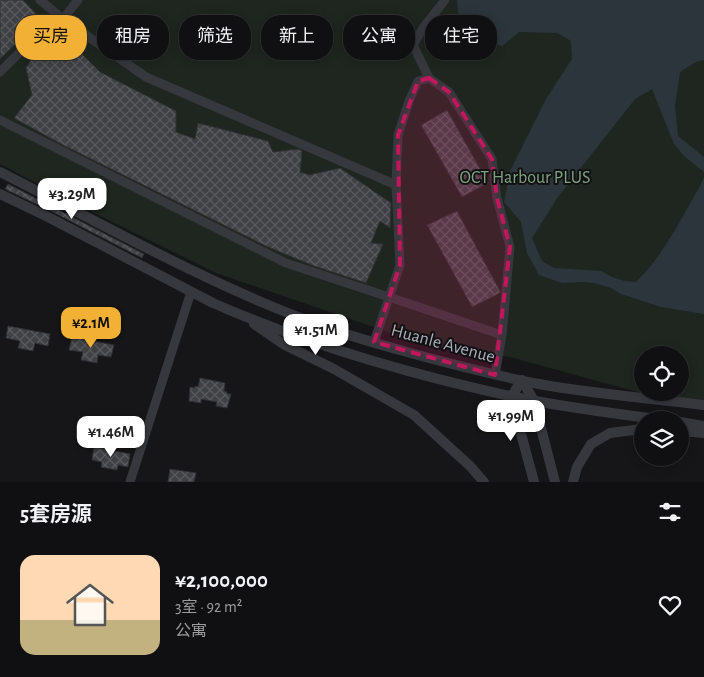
<!DOCTYPE html>
<html lang="zh">
<meta charset="utf-8">
<style>
:root{--surface:#101012;--page:#19191b;--text:#f1f3f6;--muted:#9c9d9f;--line:#303032;--accent:#f2b134}
body{margin:0;font-family:"Alegreya Sans","Noto Sans SC",sans-serif;background:var(--page);color:var(--text);height:100vh;display:flex;flex-direction:column;font-size:19px;white-space:nowrap}
*{box-sizing:border-box;margin:0}
p{font-size:16px;color:var(--muted)}
.icon{flex:none;width:28px;height:28px;fill:none;stroke:currentColor;stroke-width:2;stroke-linecap:round;stroke-linejoin:round}
.map{position:relative;height:482px;overflow:hidden}
.drawer{display:flex;flex-direction:column;background:var(--surface);flex:1}
.drawer>*{flex:none}
.hud{position:absolute;left:15px;top:15px;width:675px;height:45px;display:flex;gap:10px}
.fabs{position:absolute;left:634px;top:346px;display:grid;gap:10px}
.fabs a{display:grid;place-items:center;width:55px;height:55px;border-radius:50%;background:var(--surface);box-shadow:0 2px 12px #0003,0 0 0 1px var(--line);font-size:25px}
.price{position:absolute;translate:-50% -42px;padding:0 11px;border-radius:10px;background:#fff;color:#222;font-size:16px;line-height:32px;filter:drop-shadow(0 1px 2px #0008)}
.price::after{content:'';position:absolute;left:50%;top:30px;width:15px;height:11px;margin-left:-8px;background:inherit;clip-path:polygon(0 0,100% 0,50% 100%)}
.price.on{background:var(--accent);color:#111}
ul{padding:0;list-style:none}
li{display:flex;align-items:center;gap:15px;height:125px;padding:0 20px}
li+li{border-top:1px solid var(--line)}
li span{display:grid;place-items:center;flex:none;width:140px;height:100px;border-radius:15px;color:#555}
li>.icon{margin-inline-start:auto}
span .icon{width:60px;height:60px;fill:#fffc;stroke-width:1}
li b{font-size:21px}
h2{display:flex;justify-content:space-between;align-items:center;height:60px;padding:0 20px;font-size:21px}
.chip{padding:0 18px;border-radius:20px;background:var(--surface);box-shadow:0 2px 12px #0003,0 0 0 1px var(--line);font-size:18px;line-height:45px}
.chip.on{background:var(--accent);color:#111}
.map>svg:first-child{display:block}
</style>
<div class="map">
<svg width="704" height="482" viewBox="0 0 704 482">
<defs>
<pattern id="building-cross-hatch" width="8" height="8" patternUnits="userSpaceOnUse" patternTransform="scale(1.25)"><rect width="8" height="8" fill="#404145"/><path d="M0 0l8 8M0 8l8-8" fill="none" stroke="#595a5e"/></pattern>
</defs>
<rect width="100%" height="100%" fill="#161618"/>
<path fill="#1e261f" fill-rule="evenodd" d="M0 0H704V402L641 393 510 357 432 347 216 273 68 200 0 164ZM642 355H680V392H642Z"/>
<path fill="#2c353c" d="M457 0H704V60L696 62 680 72 675 106 678 136 704 157V172L684 156 674 144 652 89 635 99 558 197 532 238 542 261 554 268 601 271 612 277 625 281 636 282C663 256 681 219 700 186L704 177V314L661 307 621 294 611 288 594 283 583 282 562 283 539 275 527 253 521 222 504 202 510 171 546 99 572 59 571 41 557 33 519 32 502 46 477 39 459 19Z"/>
<g fill="url(#building-cross-hatch)" stroke="#303034">
<polygon points="0,0 23,0 41,19 0,59"/>
<polygon points="61,39 83,55 100,72 176,111 176,132 195,139 198,123 268,141 273,152 298,149 302,151 300,172 309,175 340,168 391,203 390,228 380,221 371,243 383,244 366,283 314,266 266,246 63,145 14,118 32,95 26,68 40,45"/>
<polygon points="447,110 488,183 462,197 421,125"/>
<polygon points="8,184 144,254 142,258 49,210 5,189"/>
<polygon points="457,211 500,291 500,293 472,307 427,225"/>
<polygon points="8,326 50,334 48,346 35,343 33,351 18,348 20,341 6,338"/>
<polygon points="72,337 114,345 111,357 98,355 97,363 81,360 83,352 69,350"/>
<polygon points="200,378 225,383 224,391 227,392 227,394 231,394 227,408 216,406 217,402 201,399 201,403 189,401 190,387 195,388 195,386 198,387"/>
<polygon points="94,447 130,454 128,467 118,465 117,470 101,467 102,462 92,460"/>
<polygon points="170,469 196,473 194,482 168,482"/>
</g>
<g fill="none" stroke-linecap="round" stroke-linejoin="round">
<g stroke="#37383d" stroke-width="9">
<polyline points="40,0 63,19 146,77 396,185"/>
<polyline points="0,72 18,54 63,19 78,0"/>
<polyline points="429,78 413,45 423,28 445,0"/>
<polyline points="0,120 286,263 389,297 502,335"/>
<polyline points="374,342 400,265 396,185 398,135 409,101 418,81 429,78 449,92 492,159 497,198 510,247 502,335 495,375"/>
<polyline points="130,482 191,292"/>
</g>
<g stroke="#37383d" stroke-width="10">
<path d="M0 172C101 223 200 280 306 320 341 334 378 344 414 354 455 365 497 376 539 384 594 394 649 398 704 405"/>
<path d="M0 194 46 216 213 303C308 345 409 374 510 396 560 407 612 413 664 420"/>
<polyline points="254,324 283,344 334,369 414,415 470,466 484,482"/>
<polyline points="680,422 704,426"/>
<polyline points="680,431 704,433"/>
<polyline points="534,482 519,426 511,397 522,380 534,401 555,482"/>
<polyline points="573,482 577,467 591,444 610,433 642,429"/>
</g>
</g>
<path fill="#c2185b" fill-opacity="0.2" stroke="#c2185b" stroke-width="4" stroke-dasharray="10 6" stroke-linejoin="round" d="M429 78 449 92 492 159 497 198 510 247 495 375 374 342 400 265 398 135 418 81Z"/>
<g text-anchor="middle" dominant-baseline="central" stroke-width="4" stroke-linejoin="round" paint-order="stroke">
<g font-size="18" fill="#7fa381" stroke="#111113">
<text x="525" y="178">OCT Harbour PLUS</text>
</g>
<g font-size="18" fill="#a8adb8" stroke="#111113">
<text transform="translate(443 344) rotate(15)">Huanle Avenue</text>
</g>
</g>
</svg>
<div class="fabs">
<a><svg class="icon" aria-label="locate" viewBox="0 0 24 24"><circle cx="12" cy="12" r="6"/><path d="M12 2v4M12 18v4M2 12h4M18 12h4"/></svg></a>
<a><svg class="icon" aria-label="layers" viewBox="0 0 24 24"><path d="M12 4l9 5-9 5-9-5zM3 14l9 5 9-5"/></svg></a>
</div>
<b class="price" style="left:72px;top:220px">¥3.29M</b>
<b class="price on" style="left:91px;top:349px">¥2.1M</b>
<b class="price" style="left:316px;top:356px">¥1.51M</b>
<b class="price" style="left:511px;top:442px">¥1.99M</b>
<b class="price" style="left:111px;top:458px">¥1.46M</b>
<div class="hud">
<a class="chip on">买房</a>
<a class="chip">租房</a>
<a class="chip">筛选</a>
<a class="chip">新上</a>
<a class="chip">公寓</a>
<a class="chip">住宅</a>
</div>
</div>
<section class="drawer">
<h2>5套房源<svg class="icon" aria-label="filters" viewBox="0 0 24 24"><path d="M4 7h16M4 17h16"/><circle cx="9" cy="7" r="2"/><circle cx="15" cy="17" r="2"/></svg></h2>
<ul>
<li><span style="background:linear-gradient(#ffd9b3 65%,#c2b280 0)"><svg class="icon" aria-label="home" viewBox="0 0 24 24"><path d="M3 11l9-7 9 7M6 9v11h12V9"/></svg></span><div><b>¥2,100,000</b><p>3室 · 92 m²</p><p>公寓</p></div><svg class="icon" aria-label="heart" viewBox="0 0 24 24"><path d="M12 20l-8-8c-3-5 5-10 8-4 3-6 11-1 8 4z"/></svg></li>
</ul>
</section>
